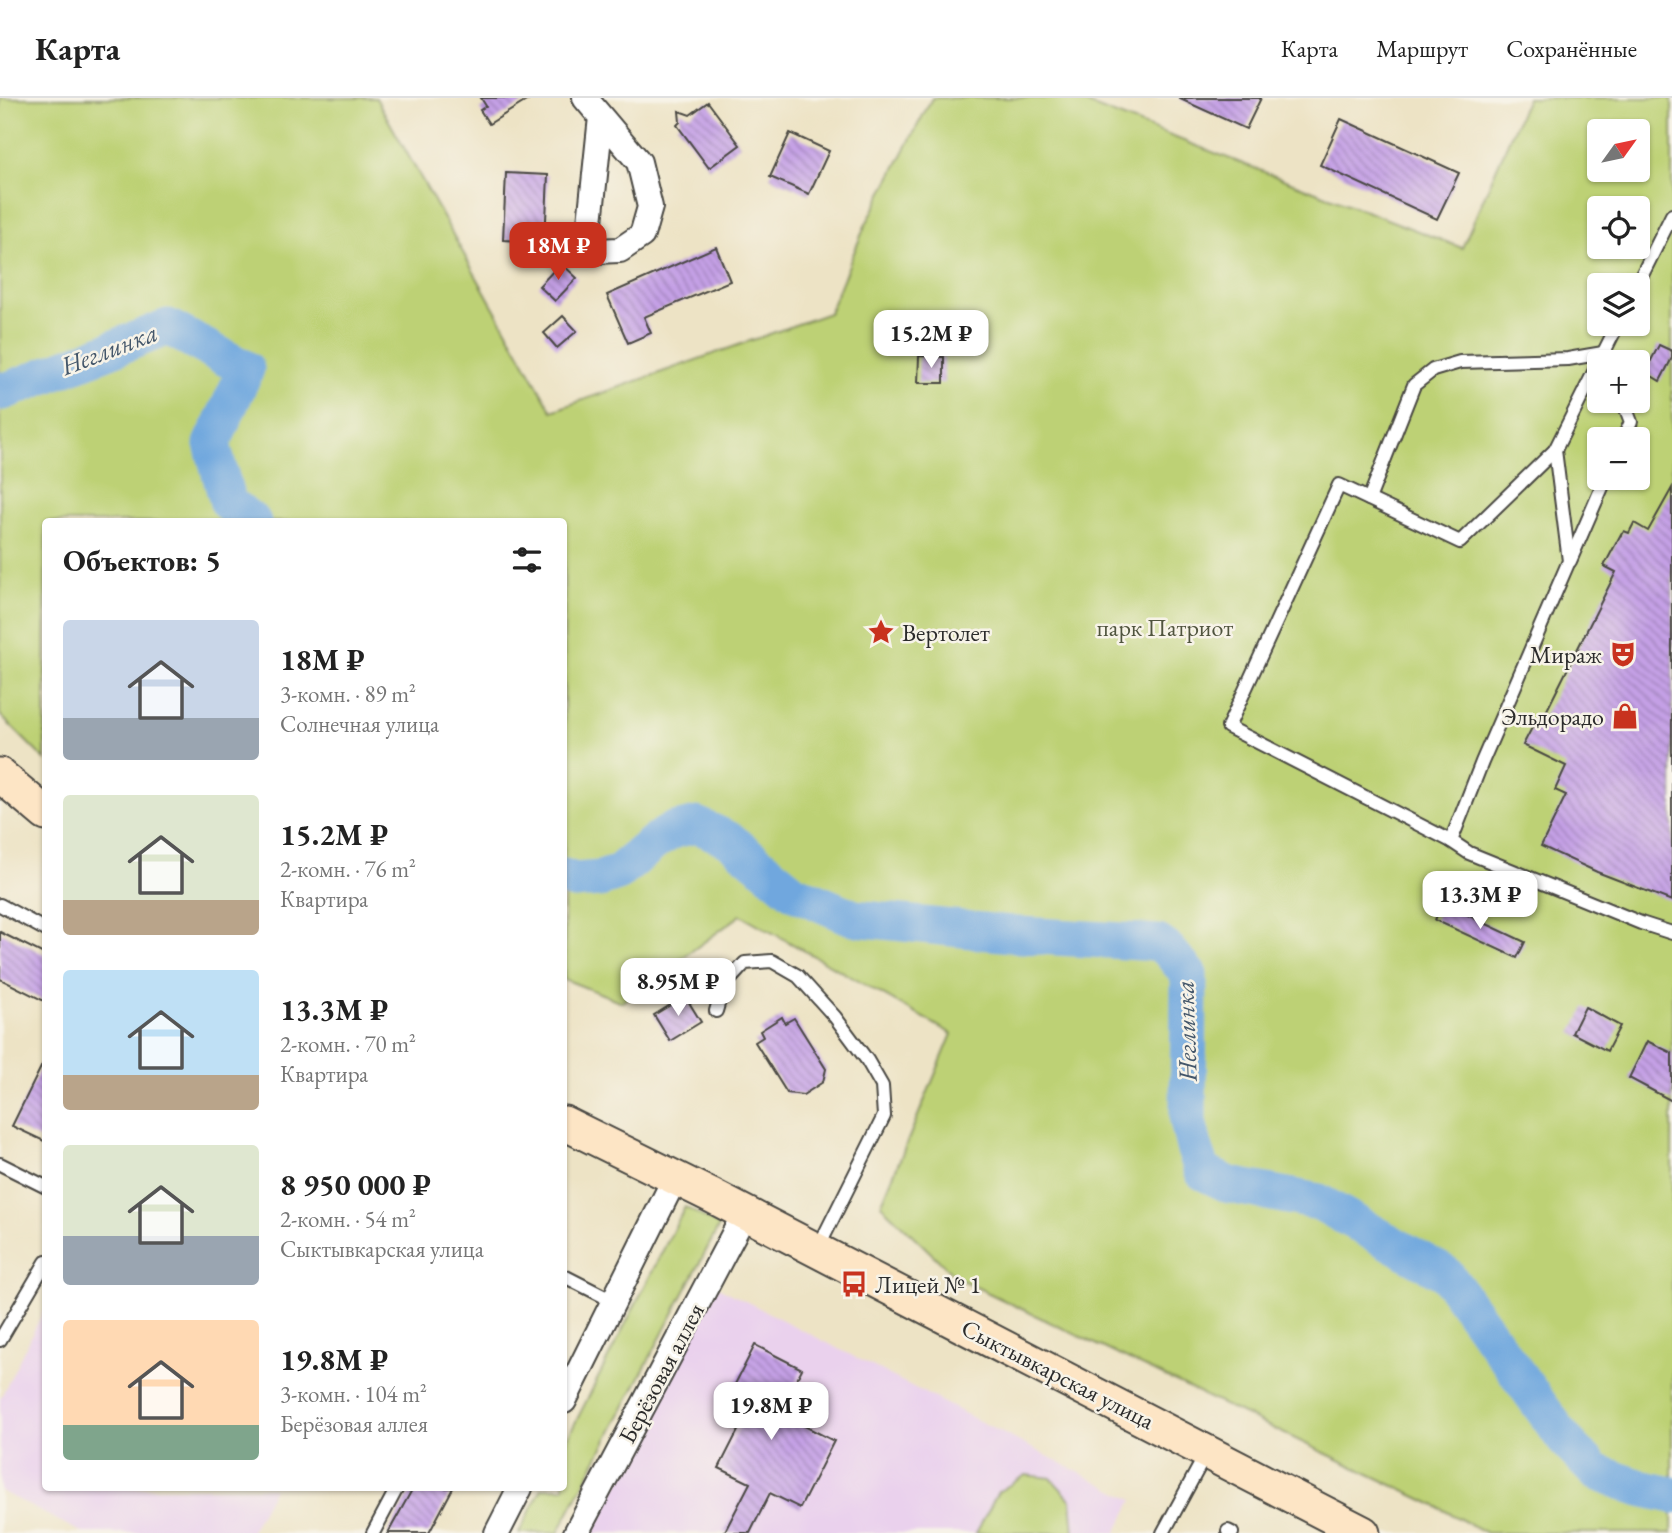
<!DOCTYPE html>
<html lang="ru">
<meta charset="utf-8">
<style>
:root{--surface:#fff;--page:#f2f2f2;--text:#222;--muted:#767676;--line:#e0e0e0;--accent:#c8321e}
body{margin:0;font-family:"EB Garamond",serif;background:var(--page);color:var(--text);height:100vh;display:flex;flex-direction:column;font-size:26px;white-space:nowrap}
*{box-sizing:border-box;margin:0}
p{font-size:23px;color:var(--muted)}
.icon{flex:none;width:38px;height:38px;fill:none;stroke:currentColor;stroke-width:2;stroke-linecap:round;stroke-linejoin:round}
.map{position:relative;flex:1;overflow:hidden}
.side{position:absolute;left:42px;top:420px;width:525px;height:973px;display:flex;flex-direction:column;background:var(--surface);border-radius:7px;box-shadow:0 2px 5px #0004}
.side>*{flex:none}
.needle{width:46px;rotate:57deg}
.controls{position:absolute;left:1587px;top:21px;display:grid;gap:14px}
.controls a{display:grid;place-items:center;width:63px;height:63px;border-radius:7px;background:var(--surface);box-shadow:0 2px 5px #0004;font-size:35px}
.price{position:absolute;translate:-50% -60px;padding:0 16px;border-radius:14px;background:#fff;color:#222;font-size:23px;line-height:46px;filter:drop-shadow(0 2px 4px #0008)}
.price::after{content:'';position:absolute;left:50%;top:42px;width:21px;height:16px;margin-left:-10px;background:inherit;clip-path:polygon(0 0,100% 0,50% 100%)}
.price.on{background:var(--accent);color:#fff}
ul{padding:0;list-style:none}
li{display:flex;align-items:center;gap:21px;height:175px;padding:0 21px}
li span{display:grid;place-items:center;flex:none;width:196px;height:140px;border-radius:7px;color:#555}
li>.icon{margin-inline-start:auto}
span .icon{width:84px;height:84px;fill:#fffc;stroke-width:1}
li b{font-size:30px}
h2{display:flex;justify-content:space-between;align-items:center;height:84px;padding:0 21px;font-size:30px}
header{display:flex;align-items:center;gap:42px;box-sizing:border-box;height:98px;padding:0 35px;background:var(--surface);border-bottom:2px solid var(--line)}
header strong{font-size:33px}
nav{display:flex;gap:38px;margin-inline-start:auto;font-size:24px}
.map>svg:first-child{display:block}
</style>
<header>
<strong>Карта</strong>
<nav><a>Карта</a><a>Маршрут</a><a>Сохранённые</a></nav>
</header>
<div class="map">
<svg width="1672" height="1435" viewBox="0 0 1672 1435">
<defs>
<pattern id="building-back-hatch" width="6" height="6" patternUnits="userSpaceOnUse" patternTransform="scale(1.75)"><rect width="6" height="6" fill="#c5a0e6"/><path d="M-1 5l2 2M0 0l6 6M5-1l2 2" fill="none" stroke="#a083bb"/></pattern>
</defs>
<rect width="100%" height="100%" fill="#f7f3e8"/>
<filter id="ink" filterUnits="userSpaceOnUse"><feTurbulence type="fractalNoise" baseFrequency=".0143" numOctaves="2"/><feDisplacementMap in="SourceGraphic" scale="14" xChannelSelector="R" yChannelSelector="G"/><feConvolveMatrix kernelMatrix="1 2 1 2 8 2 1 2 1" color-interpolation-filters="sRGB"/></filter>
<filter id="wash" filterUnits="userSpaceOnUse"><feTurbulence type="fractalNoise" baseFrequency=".00686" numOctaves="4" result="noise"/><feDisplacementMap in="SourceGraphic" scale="28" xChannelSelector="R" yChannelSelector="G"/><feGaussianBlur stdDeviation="1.57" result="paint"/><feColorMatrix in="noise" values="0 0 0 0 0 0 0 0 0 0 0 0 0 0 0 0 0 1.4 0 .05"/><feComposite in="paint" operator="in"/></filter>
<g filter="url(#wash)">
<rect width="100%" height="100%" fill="#ede3c5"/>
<g fill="#ead1ed">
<polygon points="718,1189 1133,1402 1116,1435 593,1435"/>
<polygon points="45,1210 46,1390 274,1390 250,1435 83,1435 0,1393 0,1301"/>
</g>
<g fill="#bdd175" stroke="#747e50" stroke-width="2" fill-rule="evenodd">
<path d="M0 0H376L552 313 829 215 865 128 932 0H1072L1462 150 1527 0H1672V1435H1486L1436 1408 957 1180 881 1107 952 936 741 817 622 904 564 881V424H46L45 662 0 617ZM1600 33H1638V72H1600ZM1600 110H1638V149H1600ZM1600 187H1638V226H1600ZM1600 264H1638V303H1600ZM1600 341H1638V380H1600Z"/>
<polygon points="685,1109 719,1128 558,1435 519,1435 542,1390 564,1390 564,1347"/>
<polygon points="1026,1377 1051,1380 1071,1402 1074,1435 976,1435 998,1394"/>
</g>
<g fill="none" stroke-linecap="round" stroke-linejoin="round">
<g stroke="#6fa7de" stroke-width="37">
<polyline points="0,292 3,294 168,229 246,271 212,346 228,405 253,424"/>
<polyline points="564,779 574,783 600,781 618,775 657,742 674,732 697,727 730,742 794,794 854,820 1021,837 1158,845 1169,853 1189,877 1188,1023 1194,1049 1203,1074 1230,1087 1319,1104 1446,1176 1564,1341 1596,1374 1640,1390 1672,1397"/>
</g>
</g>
<g id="blocks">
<g fill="url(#building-back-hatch)">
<polygon points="481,0 531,0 489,26 480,12 486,8"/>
<polygon points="1178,0 1261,0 1246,31"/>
<polygon points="708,4 740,47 709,70 677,27 680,24 679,13 690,17"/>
<polygon points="1341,21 1459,75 1437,121 1320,67"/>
<polygon points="790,35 829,53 809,96 770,79"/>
<polygon points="506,75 548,77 545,144 503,142"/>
<polygon points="716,149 730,183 644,219 651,235 628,245 607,197"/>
<polygon points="561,165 577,180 555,203 539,188"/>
<polygon points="563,218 577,233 557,250 544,235"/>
<polygon points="1659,247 1672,253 1672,260 1660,283 1645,274"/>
<polygon points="919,258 944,259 944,285 918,285"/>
<polygon points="1672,390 1672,803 1597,774 1541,748 1566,697 1555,692 1566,668 1523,647 1535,624 1540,626 1616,474 1604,468 1621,436 1622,437 1624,433 1629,435 1634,425 1648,433"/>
<polygon points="1442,805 1525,844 1517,860 1435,822"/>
<polygon points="0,834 46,857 46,904 0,881"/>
<polygon points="685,898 701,924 670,943 654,917"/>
<polygon points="1585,909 1620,928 1607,953 1572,935"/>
<polygon points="782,919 785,925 794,920 826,971 823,984 803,997 787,995 755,944 763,939 760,933"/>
<polygon points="1647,943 1672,955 1672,1003 1629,980"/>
<polygon points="46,959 46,1044 12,1028"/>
<polygon points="755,1247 802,1271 779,1315 834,1343 800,1410 770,1395 750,1435 724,1435 750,1385 719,1370 753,1303 732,1292"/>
<polygon points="413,1390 453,1390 429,1435 388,1435"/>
</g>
</g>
</g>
<g filter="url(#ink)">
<use href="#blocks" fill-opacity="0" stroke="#484742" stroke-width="2"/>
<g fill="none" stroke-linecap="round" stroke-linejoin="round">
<g stroke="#484742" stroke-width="16">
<g id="lane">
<polyline points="1637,187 1672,117"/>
<polyline points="1623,303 1631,324 1623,341"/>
<polyline points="1555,352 1569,463 1482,664 1451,743 1469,755 1641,825 1672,835"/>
<polyline points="1369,401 1414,287 1433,272 1460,264 1568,261 1603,255 1606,261"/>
<polyline points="1570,463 1606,380"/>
<polyline points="1451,743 1228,629 1339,387 1460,444 1555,352 1618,226"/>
<polyline points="0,807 46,832"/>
<polyline points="716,913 723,889 745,865 772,863 798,878 835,919 867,962 882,988 884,1018 817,1152"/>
<polyline points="0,1066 46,1089"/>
<polyline points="564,1178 613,1203"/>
<polyline points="0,1242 46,1164"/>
<polyline points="1228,1433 1232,1435"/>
<polyline points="373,1435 397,1390"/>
<polyline points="1163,1435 1207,1354"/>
</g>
</g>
<g stroke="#484742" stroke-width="28">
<g id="street">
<polyline points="585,0 639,64 650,109 642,137 620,152 594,153 589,134 601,19"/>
<polyline points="564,1303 675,1080"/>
<polyline points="497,1435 520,1390"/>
<polyline points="576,1435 745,1115"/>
</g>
</g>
<g stroke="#484742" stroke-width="37">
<g id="secondary">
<polyline points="0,677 46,716"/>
<polyline points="564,1025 712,1098 1363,1435"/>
</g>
</g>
<use href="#lane" stroke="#fff" stroke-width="12"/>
<use href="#street" stroke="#fff" stroke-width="24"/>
<use href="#secondary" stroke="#fde5c5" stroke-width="33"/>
</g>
</g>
<defs>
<g id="sight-bare" transform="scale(2.1)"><path d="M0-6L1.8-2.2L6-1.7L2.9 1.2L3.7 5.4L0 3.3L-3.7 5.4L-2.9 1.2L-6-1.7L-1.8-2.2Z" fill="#c8321e" stroke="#f7f3e8" stroke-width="2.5" paint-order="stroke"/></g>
<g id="theatre-bare" transform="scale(2.1)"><path d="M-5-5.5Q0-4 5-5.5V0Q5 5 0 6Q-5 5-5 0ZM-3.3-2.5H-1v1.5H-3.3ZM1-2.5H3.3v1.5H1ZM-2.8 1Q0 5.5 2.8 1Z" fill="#c8321e" stroke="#f7f3e8" stroke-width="2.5" paint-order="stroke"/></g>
<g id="shop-bare" transform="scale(2.1)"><path d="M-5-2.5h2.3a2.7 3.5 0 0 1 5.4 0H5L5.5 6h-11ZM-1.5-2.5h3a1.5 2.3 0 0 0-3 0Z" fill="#c8321e" stroke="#f7f3e8" stroke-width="2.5" paint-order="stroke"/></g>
<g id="bus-bare" transform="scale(2.1)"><path d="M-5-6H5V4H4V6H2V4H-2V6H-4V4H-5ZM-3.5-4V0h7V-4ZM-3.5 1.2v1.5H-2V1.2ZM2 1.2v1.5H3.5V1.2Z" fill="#c8321e" stroke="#f7f3e8" stroke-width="2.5" paint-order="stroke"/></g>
</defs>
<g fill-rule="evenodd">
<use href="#sight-bare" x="881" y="534"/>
<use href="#theatre-bare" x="1623" y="556"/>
<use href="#shop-bare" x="1625" y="618"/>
<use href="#bus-bare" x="854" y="1186"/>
</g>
<g text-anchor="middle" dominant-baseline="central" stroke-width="5" stroke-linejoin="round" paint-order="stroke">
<g font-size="24" fill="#50543e" stroke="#f7f3e8">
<text x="1165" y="529">парк Патриот</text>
</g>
<g font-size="24" fill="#2b2b2b" stroke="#f7f3e8" text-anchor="start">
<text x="902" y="534">Вертолет</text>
<text x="1602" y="556" text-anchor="end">Мираж</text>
<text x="1604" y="618" text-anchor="end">Эльдорадо</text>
<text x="875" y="1186">Лицей № 1</text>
</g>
<g font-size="24" fill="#2b2b2b" stroke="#f7f3e8">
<text transform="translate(661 1275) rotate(-62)">Берёзовая аллея</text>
<text transform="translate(1058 1276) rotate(27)">Сыктывкарская улица</text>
</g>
<g font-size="26" font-style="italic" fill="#43566a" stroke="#f7f3e8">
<text transform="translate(109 251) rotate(-21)">Неглинка</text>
<text transform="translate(1186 933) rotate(-92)">Неглинка</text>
</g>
</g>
</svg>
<div class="controls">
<a><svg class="needle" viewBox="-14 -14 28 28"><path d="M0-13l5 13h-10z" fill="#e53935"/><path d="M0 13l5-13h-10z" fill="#767676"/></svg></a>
<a><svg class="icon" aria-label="locate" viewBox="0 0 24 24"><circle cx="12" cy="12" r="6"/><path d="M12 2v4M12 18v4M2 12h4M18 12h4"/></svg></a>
<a><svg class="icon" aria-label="layers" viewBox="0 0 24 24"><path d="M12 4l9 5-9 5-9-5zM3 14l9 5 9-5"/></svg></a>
<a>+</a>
<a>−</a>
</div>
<b class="price on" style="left:558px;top:184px">18M ₽</b>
<b class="price" style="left:931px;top:272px">15.2M ₽</b>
<b class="price" style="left:1480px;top:833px">13.3M ₽</b>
<b class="price" style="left:678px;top:920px">8.95M ₽</b>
<b class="price" style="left:771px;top:1344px">19.8M ₽</b>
<section class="side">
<h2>Объектов: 5<svg class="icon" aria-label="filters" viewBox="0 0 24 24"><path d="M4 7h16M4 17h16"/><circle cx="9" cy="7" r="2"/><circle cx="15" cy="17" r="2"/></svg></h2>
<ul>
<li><span style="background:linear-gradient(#c9d6e8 70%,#9aa5b1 0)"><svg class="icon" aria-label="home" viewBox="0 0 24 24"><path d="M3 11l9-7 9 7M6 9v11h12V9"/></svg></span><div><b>18M ₽</b><p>3-комн. · 89 m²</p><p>Солнечная улица</p></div></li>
<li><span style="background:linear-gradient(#dfe7d0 75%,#b9a48a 0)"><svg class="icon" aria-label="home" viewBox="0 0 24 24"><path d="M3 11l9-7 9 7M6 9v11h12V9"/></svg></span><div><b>15.2M ₽</b><p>2-комн. · 76 m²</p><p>Квартира</p></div></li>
<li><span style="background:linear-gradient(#bfe0f5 75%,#b9a48a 0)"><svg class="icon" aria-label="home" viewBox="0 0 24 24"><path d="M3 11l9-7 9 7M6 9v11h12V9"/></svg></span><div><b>13.3M ₽</b><p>2-комн. · 70 m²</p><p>Квартира</p></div></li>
<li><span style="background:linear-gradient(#dfe7d0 65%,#9aa5b1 0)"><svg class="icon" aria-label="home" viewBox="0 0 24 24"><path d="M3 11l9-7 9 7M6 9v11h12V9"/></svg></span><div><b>8 950 000 ₽</b><p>2-комн. · 54 m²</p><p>Сыктывкарская улица</p></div></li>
<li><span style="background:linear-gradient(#ffd9b3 75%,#7fa58c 0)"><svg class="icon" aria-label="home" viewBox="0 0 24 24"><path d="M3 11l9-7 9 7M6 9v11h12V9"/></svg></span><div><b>19.8M ₽</b><p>3-комн. · 104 m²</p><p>Берёзовая аллея</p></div></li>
</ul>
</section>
</div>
